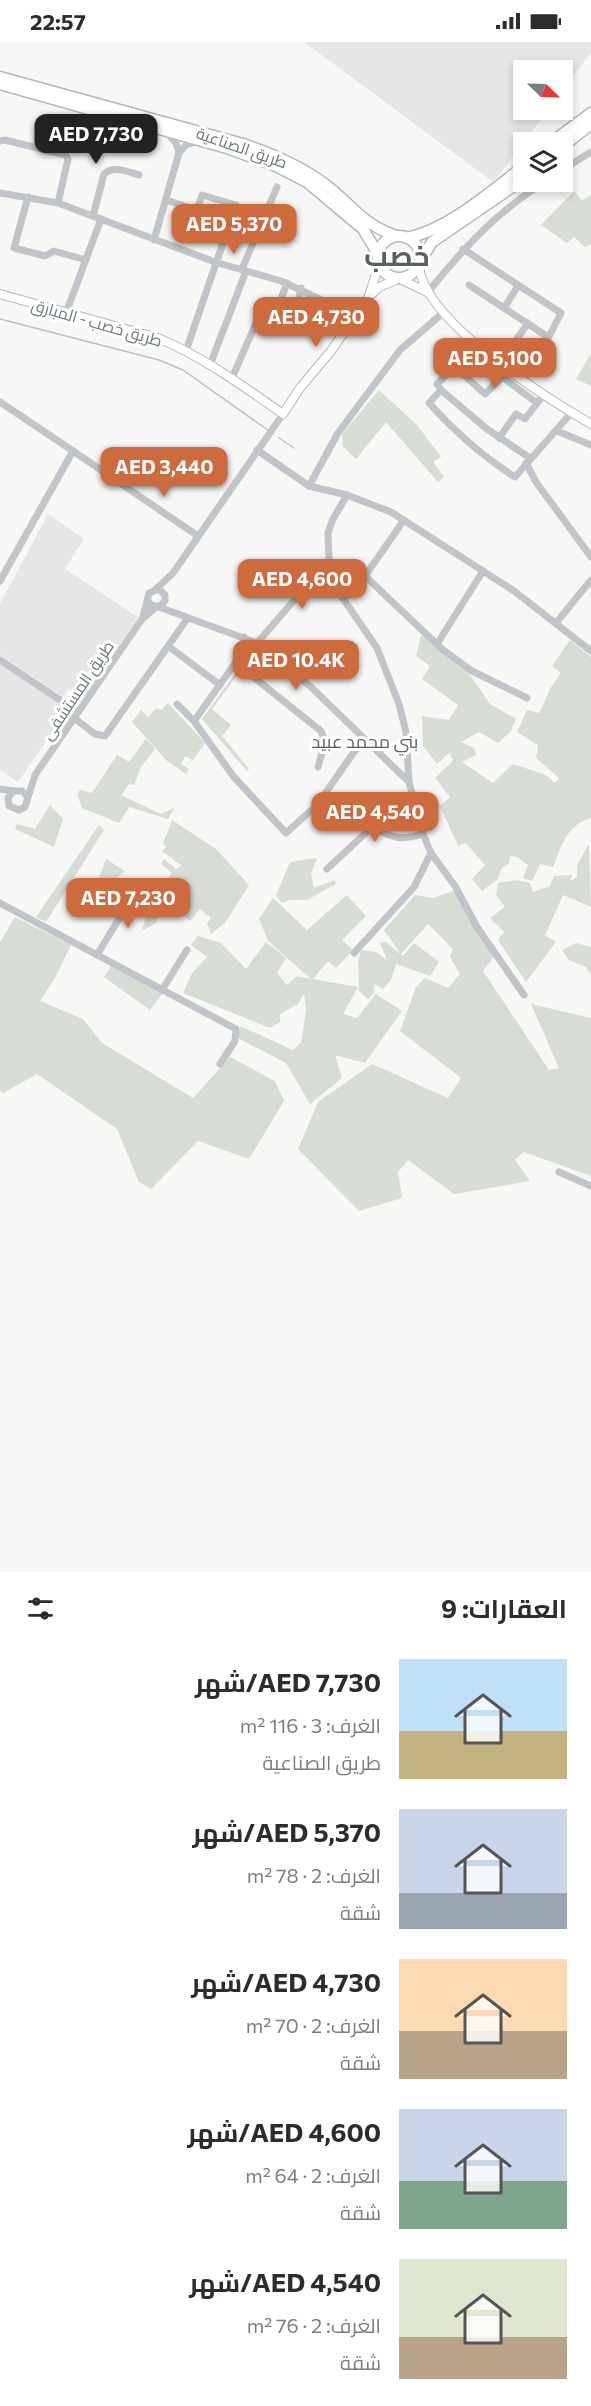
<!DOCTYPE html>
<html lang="ar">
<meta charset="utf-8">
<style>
:root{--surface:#fff;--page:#f2f2f3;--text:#2b2b33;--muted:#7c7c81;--accent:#ce6b3e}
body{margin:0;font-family:Commissioner,Cairo,sans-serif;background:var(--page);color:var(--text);direction:rtl;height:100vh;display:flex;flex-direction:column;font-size:22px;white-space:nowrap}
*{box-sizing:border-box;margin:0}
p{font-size:20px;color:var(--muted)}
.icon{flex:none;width:33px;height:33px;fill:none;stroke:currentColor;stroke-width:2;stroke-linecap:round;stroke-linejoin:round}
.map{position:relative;height:1530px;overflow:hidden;direction:ltr}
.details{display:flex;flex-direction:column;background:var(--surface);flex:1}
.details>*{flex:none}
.needle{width:39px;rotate:113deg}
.fabs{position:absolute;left:513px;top:18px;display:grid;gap:12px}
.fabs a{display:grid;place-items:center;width:60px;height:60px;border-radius:0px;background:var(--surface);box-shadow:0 3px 9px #0003;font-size:30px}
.price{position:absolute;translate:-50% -51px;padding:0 14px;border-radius:12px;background:var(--accent);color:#fff;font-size:20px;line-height:39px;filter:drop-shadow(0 2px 3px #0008)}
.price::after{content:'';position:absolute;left:50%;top:36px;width:18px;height:14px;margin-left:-9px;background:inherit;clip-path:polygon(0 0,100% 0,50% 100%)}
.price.active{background:#222;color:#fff}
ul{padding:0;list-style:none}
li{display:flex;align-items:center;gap:18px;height:150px;padding:0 24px}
li span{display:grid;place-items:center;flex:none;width:168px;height:120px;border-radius:0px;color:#555}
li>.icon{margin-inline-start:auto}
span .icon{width:72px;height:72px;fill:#fffc;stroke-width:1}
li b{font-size:26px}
h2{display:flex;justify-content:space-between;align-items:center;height:72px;padding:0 24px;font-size:26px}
.status{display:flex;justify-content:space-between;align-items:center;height:42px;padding:0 30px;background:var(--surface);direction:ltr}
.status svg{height:16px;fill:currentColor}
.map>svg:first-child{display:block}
</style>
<div class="status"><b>22:57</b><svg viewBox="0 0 49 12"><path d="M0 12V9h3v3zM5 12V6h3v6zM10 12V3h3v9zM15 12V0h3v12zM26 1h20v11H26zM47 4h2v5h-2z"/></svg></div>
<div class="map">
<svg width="591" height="1530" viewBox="0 0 591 1530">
<rect width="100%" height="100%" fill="#f7f7f5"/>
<g fill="#e5e6e5">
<polygon points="304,0 591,0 591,10 563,48 562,28 524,28 524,68 548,68 496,137 492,139"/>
<polygon points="48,472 84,497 65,527 138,575 83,657 68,647 63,655 0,613 0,562"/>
<polygon points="0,621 74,671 63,687 57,684 18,740 0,728"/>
</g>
<g fill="#d7dcd4">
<polygon points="574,149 582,158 591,153 591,202 585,205 574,195 567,201 541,183"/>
<polygon points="591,311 591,344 576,337"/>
<polygon points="379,348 417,383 441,415 433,420 444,435 438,440 386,380 356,417 343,405 342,392"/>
<path d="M421 593 463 623 490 662 516 677 511 689 498 701 479 690 461 700 474 706 476 713 462 720 493 741 513 722 546 733 555 741 559 736 536 716 538 703 517 690 527 668 539 671 551 645 561 631 552 624 570 598 591 615V776C567 783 562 803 553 825L540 822 532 839 523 836 528 823 517 815 510 814 509 821 501 827 498 837 482 849 472 837 485 823 466 801 458 804 440 764 450 755 435 736 453 719 450 710 437 722 423 704 422 674 449 678 458 663 422 637 430 624 416 614Z"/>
<polygon points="237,629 239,631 212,667 231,683 222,694 249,727 247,729 202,677"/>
<polygon points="168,661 205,701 193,718 185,714 181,722 189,727 186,732 167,719 132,680 141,668 148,675 156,666 162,668"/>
<polygon points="146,697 155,707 141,725 134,743 129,742 121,753 161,772 174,766 168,777 129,765 119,781 82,766 77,752 80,748 92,751 117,713 129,720"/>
<polygon points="50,763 63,777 54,805 15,787 17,782 35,787"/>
<polygon points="172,778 216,807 249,843 225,881 211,892 207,881 211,876 200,867 190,879 157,849 172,831 161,822 164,817 176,827 182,824 162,809 166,805 163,801"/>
<polygon points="99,783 104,788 46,880 36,875"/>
<polygon points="589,802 591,865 563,853 545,893 556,900 526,940 498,898 504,890 490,876 505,865 496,853 498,841 517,838 530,841 533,850 550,844 554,834 572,833 570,839 577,835 577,823"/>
<polygon points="317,816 311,832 314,846 335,838 336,842 307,858 289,858 282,861 276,853 290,820"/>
<polygon points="106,817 125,829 104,847 96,843"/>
<polygon points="456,848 496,912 483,929 549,1028 559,1026 531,962 591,976 591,1134 524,1110 515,1118 530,1139 454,1152 408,1118 398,1130 402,1156 359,1169 298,1107 318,1060 372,1022 448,1056 461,1036 400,989 416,945 425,936 448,946 460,932 450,915 453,907 428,882 401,912 384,888 415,853 433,856"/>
<polygon points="347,853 366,874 342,898 353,908 336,926 328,919 313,937 358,945 343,972 357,976 376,952 402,969 365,1021 335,1013 342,1036 310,1062 286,1021 238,996 240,984 293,1008 301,1001 306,968 304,952 298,962 280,972 280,980 270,986 183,951 192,931 207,915 191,903 198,894 221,901 246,927 266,900 286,916 277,931 287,943 297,934 311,937 268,899 259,877 273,856 307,888"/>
<polygon points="154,856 161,866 156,881 142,889 146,875 130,866 137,861"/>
<polygon points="15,875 71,903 56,934 40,959 83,977 102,1001 193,1056 230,1015 275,1039 284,1059 249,1117 198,1099 151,1147 139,1140 117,1087 37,1032 3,1051 0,1049 0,900"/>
<polygon points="386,900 403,914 414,901 439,920 430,934 396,922 391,938 383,947 374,942 374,951 368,957 359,949 358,919 361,908 376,910 387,918 380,901"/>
<polygon points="576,901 591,905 591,934 586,925 569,918 562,908"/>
<polygon points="112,923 163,951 150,968 104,935"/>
</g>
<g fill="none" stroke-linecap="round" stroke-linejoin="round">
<g stroke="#b9c2c6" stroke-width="1.5">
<polyline points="0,277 159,318 183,328 269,389"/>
<polyline points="279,396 294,406"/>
</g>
<g stroke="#b5b8bc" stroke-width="10">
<g id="major">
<path d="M419 223C423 279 545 355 591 382"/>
<polyline points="400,237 427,250"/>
<path d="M0 252 158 296C203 315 243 344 283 372L300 346 331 309 369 254 379 222"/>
<polyline points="372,252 379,245 398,237"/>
</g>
</g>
<g stroke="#b4b7ba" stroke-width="13">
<g id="highway">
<path d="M0 35 243 102C273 112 301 124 326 143 353 164 362 182 396 194"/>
<polyline points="0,42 227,106 276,124 307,140 363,187 378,212"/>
<polyline points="552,100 591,71"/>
<polyline points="562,105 591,82"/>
<circle cx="399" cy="215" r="21"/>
<path d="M407 196C449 187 490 150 524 124"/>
<polyline points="421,218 432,200 524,137"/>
</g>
</g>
<g stroke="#c1c4c8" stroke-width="7">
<polyline points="167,91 176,101 179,111"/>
<polyline points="0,99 5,98 66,113 68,117 58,161"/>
<polyline points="562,128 591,110"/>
<polyline points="0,151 58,161 215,220 281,239 356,274"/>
<polyline points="28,155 14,206 45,214 54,209 86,218"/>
<polyline points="166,158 197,168 202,153 236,163 186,309"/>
<path d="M93 174 104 132C114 123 128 130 139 133"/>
<polyline points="154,198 179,111 186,103 198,99"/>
<polyline points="463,207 561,271 540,312 523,338"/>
<polyline points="242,227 277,145"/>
<polyline points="469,243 548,295"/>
<path d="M428 250C463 207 497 169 545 140"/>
<polyline points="504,266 518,244"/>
<polyline points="66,271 101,177"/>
<polyline points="273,278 287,241"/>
<path d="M478 303 437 342 441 348 429 361C455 390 482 414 515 435L572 370"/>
<polyline points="470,311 537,361"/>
<polyline points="500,321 528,281"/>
<polyline points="210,323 246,229"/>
<polyline points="454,324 485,352 501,336"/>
<polyline points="232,336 260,272 292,284 301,246"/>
<polyline points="441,348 487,387 530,416"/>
<polyline points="0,360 73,409"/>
<polyline points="557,389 591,403"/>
<polyline points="499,396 516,372 525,377 544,352"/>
<polyline points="257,408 309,444 347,453 391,470 514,549 591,609"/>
<polyline points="526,421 536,440 591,515"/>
<polyline points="309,444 338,391 400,308 444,270"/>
<polyline points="347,453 333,477 328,491 329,518 333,542 377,606 399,662 406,690 409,740 423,792 431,811 414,845 354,911"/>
<polyline points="365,534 442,607 472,629 527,656"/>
<polyline points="0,539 73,409 198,494"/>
<polyline points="156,547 173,531 283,372"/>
<polyline points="342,555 365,534 404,478"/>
<polyline points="159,565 257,601 311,645 409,740"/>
<polyline points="143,575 149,551 159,547 165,553 165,559 159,565 151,563 148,559"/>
<polyline points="556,581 591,538"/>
<polyline points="257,601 329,518"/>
<polyline points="437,602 483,529"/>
<polyline points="168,604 220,643"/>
<polyline points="0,618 78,670"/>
<polyline points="236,621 321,689 325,700 318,725"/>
<polyline points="177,662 194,679 233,734 286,791 317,763 354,710 365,699"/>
<polyline points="74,676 95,692 105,694 187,577"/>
<polyline points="194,679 241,613 244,595"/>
<polyline points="0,747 13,749"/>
<polyline points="27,754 22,749 13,749 8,756 9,764 19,768 25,765 35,733 142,577 156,565"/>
<polyline points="431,811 455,844 477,885 524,953"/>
<path d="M327 827 372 785C392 796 400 799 423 792"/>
<polyline points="0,861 236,987 235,999 220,1022"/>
<polyline points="97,913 137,847"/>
<polyline points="162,948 187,908"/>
<polyline points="559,1130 591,1144"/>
</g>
<use href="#major" stroke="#fff" stroke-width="8"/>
<use href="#highway" stroke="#fff" stroke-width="10"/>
</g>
<g text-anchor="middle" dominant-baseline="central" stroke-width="6" stroke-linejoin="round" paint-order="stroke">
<g font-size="16" fill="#6a7582" stroke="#fff">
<text transform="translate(242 105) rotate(19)">طريق الصناعية</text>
<text transform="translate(97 280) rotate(16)">طريق خصب - المبارق</text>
<text transform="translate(77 648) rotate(-56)">طريق المستشفى</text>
</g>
<g font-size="18" fill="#575f68" stroke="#fff">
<text x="365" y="699">بني محمد عبيد</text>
</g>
<g font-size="28" font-weight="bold" fill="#575f68" stroke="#fff">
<text x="397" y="213">خصب</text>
</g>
</g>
</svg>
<div class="fabs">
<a><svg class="needle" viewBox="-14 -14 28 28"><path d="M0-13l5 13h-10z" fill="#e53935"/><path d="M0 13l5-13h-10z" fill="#7c7c81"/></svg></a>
<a><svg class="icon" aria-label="layers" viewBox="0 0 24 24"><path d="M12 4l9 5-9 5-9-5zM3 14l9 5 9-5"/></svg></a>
</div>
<b class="price active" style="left:96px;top:123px">AED 7,730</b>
<b class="price" style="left:234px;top:213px">AED 5,370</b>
<b class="price" style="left:316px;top:306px">AED 4,730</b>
<b class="price" style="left:495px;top:347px">AED 5,100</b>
<b class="price" style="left:164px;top:456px">AED 3,440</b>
<b class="price" style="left:302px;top:568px">AED 4,600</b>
<b class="price" style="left:296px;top:649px">AED 10.4K</b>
<b class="price" style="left:375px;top:801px">AED 4,540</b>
<b class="price" style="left:128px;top:887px">AED 7,230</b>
</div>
<section class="details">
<h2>العقارات: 9<svg class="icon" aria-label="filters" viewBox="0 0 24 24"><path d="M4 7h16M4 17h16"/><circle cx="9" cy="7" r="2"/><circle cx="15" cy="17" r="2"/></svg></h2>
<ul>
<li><span style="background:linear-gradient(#bfe0f5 60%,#c2b280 0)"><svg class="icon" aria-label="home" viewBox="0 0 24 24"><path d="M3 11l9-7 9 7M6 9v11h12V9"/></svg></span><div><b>AED 7,730/شهر</b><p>الغرف: 3 · 116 m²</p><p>طريق الصناعية</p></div></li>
<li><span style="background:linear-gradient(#c9d6e8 70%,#9aa5b1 0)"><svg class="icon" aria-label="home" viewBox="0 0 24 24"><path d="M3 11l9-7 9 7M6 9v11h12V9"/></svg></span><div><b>AED 5,370/شهر</b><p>الغرف: 2 · 78 m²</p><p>شقة</p></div></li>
<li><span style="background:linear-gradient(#ffd9b3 60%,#b9a48a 0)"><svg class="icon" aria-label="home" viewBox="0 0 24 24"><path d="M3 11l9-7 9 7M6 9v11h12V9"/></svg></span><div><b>AED 4,730/شهر</b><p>الغرف: 2 · 70 m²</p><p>شقة</p></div></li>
<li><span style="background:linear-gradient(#c9d6e8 60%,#7fa58c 0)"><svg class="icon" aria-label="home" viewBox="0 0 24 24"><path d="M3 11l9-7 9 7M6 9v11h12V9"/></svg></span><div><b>AED 4,600/شهر</b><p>الغرف: 2 · 64 m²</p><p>شقة</p></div></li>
<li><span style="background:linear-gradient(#dfe7d0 65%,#b9a48a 0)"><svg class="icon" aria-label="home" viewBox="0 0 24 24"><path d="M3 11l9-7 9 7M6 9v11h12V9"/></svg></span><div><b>AED 4,540/شهر</b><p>الغرف: 2 · 76 m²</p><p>شقة</p></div></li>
</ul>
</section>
